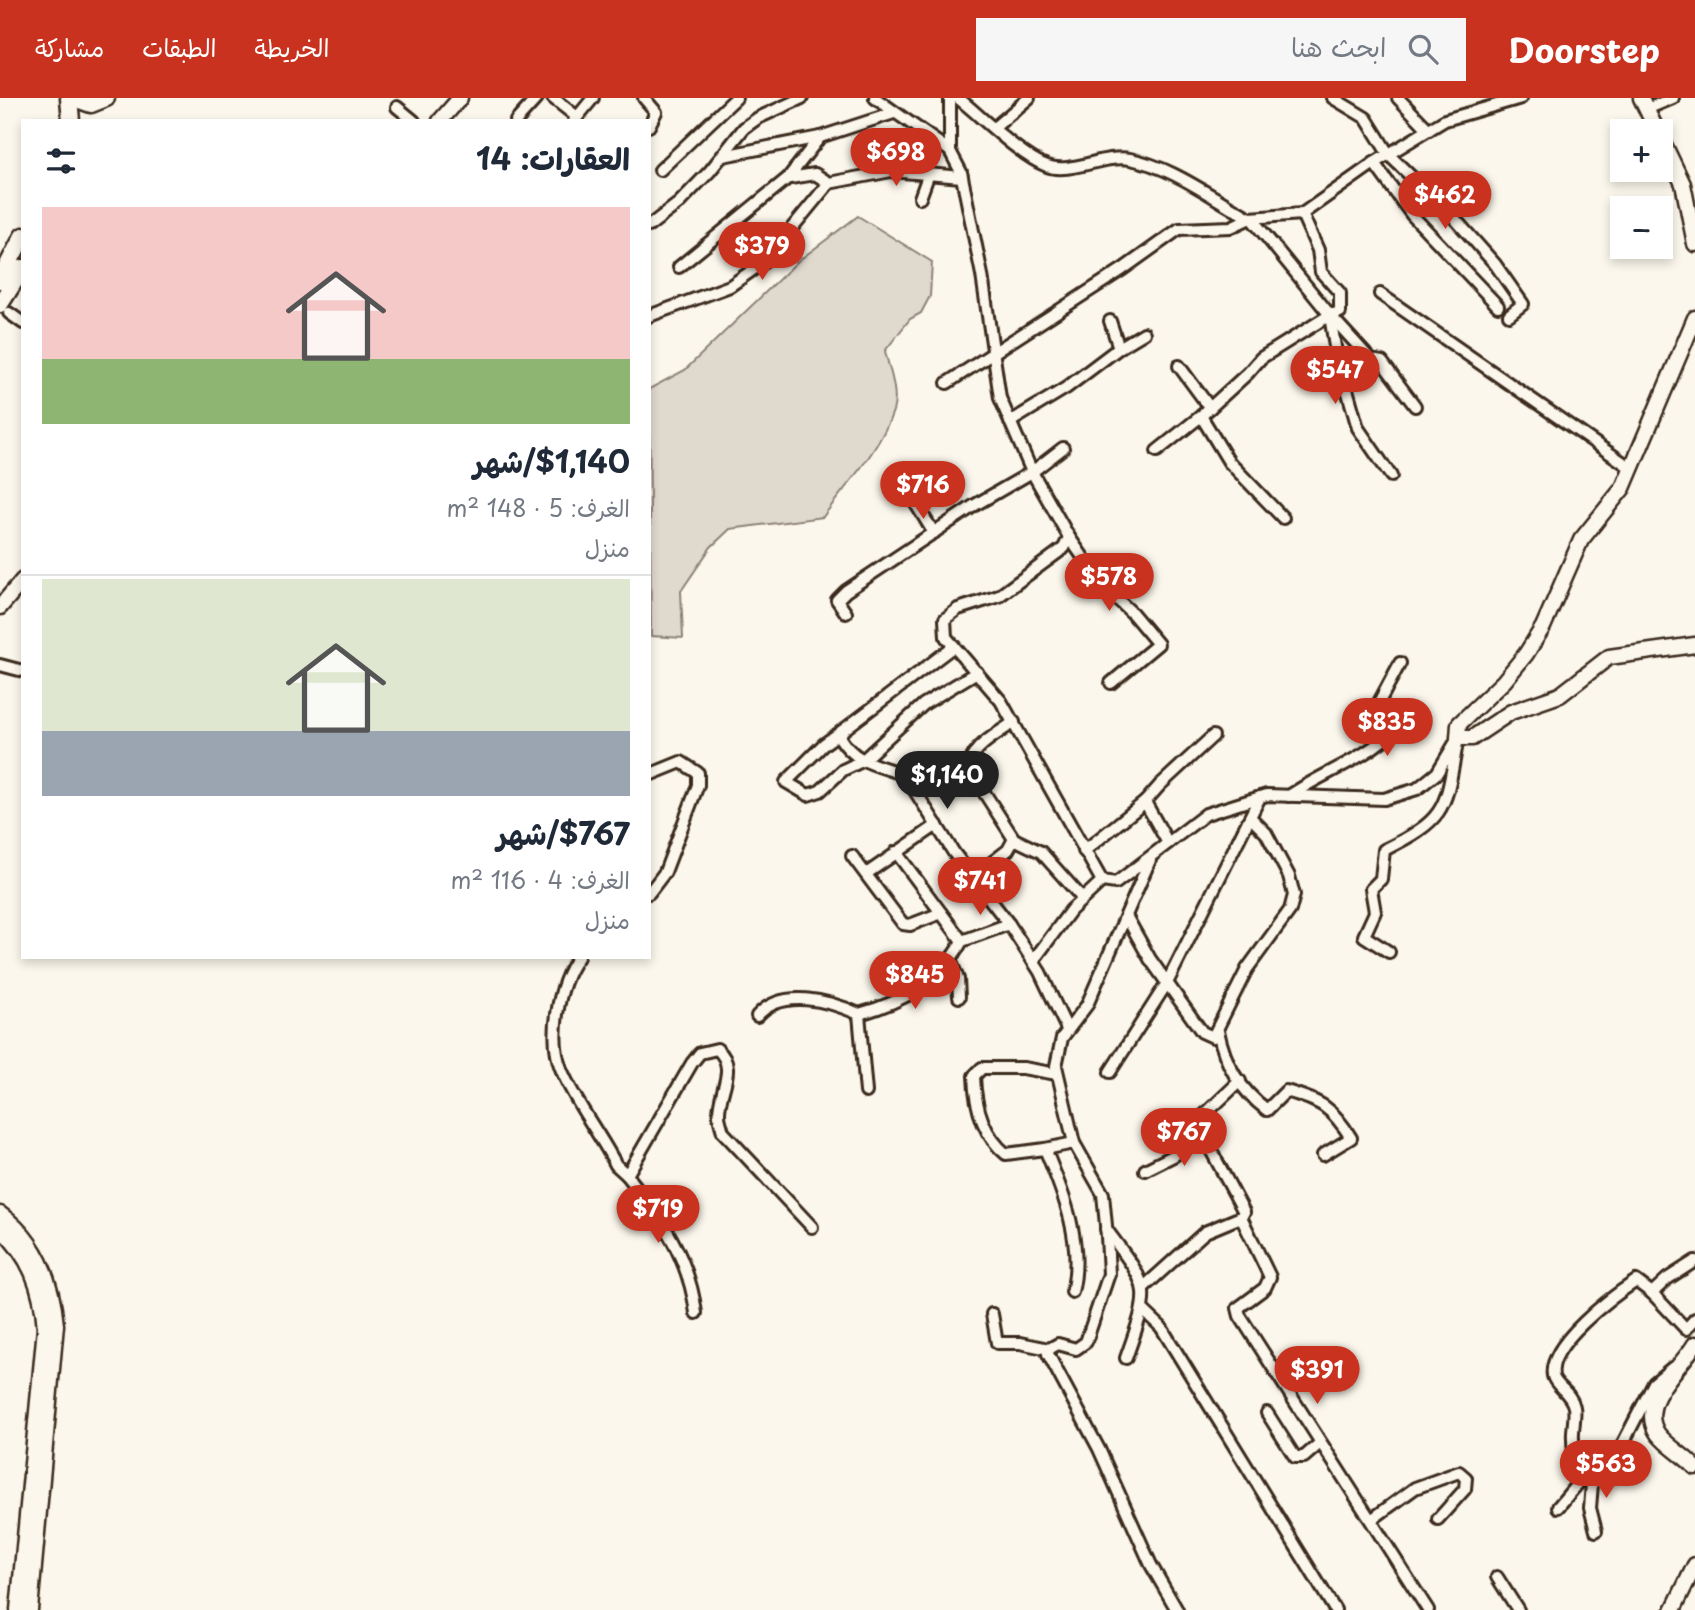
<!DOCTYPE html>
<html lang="ar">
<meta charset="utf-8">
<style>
:root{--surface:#fff;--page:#f6f6f7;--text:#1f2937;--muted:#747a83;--line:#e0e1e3;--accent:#c8321e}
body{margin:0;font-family:"Playpen Sans","Playpen Sans Arabic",sans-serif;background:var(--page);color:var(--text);direction:rtl;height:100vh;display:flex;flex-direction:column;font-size:26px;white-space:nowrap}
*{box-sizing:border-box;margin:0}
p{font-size:23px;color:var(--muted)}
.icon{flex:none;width:38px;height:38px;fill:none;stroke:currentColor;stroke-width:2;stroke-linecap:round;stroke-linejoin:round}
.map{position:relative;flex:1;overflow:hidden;direction:ltr}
.panel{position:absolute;left:21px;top:21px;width:630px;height:840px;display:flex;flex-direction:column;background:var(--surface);border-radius:0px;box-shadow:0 4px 10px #0003;direction:rtl}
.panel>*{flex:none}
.buttons{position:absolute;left:1610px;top:21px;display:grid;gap:14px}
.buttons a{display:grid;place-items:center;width:63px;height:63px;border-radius:0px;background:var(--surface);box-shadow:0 4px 10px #0003;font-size:35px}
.price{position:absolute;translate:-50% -60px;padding:0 16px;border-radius:24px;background:var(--accent);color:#fff;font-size:23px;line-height:46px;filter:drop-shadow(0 2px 4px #0008)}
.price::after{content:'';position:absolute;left:50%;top:42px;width:21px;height:16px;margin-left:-10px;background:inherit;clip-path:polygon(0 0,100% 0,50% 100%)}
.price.active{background:#222;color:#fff}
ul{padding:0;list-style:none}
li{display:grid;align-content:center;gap:14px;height:371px;padding:0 21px}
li+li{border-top:2px solid var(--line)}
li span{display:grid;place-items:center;height:217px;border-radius:0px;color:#555}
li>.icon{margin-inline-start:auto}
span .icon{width:126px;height:126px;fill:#fffc;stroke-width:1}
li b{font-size:30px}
h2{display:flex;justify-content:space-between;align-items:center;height:84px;padding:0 21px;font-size:30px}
header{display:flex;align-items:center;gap:42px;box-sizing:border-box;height:98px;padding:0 35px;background:var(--accent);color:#fff}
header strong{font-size:33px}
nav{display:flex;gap:38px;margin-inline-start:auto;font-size:24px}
.search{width:490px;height:63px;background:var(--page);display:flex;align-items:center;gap:18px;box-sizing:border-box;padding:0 24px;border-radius:0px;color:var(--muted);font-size:26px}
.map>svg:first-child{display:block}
</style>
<header>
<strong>Doorstep</strong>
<div class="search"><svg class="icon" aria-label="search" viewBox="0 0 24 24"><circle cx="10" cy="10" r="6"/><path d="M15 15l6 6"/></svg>ابحث هنا</div>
<nav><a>الخريطة</a><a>الطبقات</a><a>مشاركة</a></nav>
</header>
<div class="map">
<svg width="1695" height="1512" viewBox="0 0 1695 1512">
<rect width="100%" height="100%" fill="#fbf7ec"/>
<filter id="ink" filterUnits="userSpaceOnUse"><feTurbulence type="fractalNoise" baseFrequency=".0143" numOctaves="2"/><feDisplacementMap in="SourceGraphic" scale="14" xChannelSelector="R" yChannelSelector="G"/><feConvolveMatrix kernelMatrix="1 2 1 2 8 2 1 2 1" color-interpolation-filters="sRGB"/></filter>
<g filter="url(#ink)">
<path fill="#dfd9ce" stroke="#8d8276" stroke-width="2" d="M858 118 932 164 930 198 921 215 910 221 885 253C889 271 899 295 893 313 879 354 847 385 823 419L730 431 711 449 681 493 683 540 651 538 649 291 685 272 798 163Z"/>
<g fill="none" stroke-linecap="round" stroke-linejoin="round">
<g stroke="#3b2a1e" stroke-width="16">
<g id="minor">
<polyline points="553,0 577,19"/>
<polyline points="644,0 656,14 649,28"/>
<path d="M875 0 950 53 961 74 982 177 1000 300 1032 374 1069 439 1064 450 999 498 958 511 945 521 946 539 1001 603 1102 783 1116 785 1206 716 1267 697 1384 701 1417 691 1437 675 1458 640C1445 708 1451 719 1384 752L1381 781 1371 791 1375 814 1364 838 1389 854"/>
<polyline points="950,0 950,53"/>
<path d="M958 0C982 19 1020 58 1047 68 1070 77 1104 56 1130 61 1173 69 1212 100 1250 120"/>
<polyline points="1333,0 1366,20 1389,57 1455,121 1495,166 1523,206 1509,217"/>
<polyline points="1398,0 1429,32"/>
<polyline points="397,9 414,23"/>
<polyline points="1647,11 1673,0"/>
<polyline points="516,23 537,0"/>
<polyline points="574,23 593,0"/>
<polyline points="995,29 1029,0"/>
<polyline points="723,58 820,39 894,15"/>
<polyline points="1374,65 1412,117 1498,208"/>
<polyline points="660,72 736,0"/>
<polyline points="790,80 815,76 829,85"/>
<polyline points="920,100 928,78"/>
<polyline points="1252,121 1330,217 1340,214 1340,195 1321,174 1318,152 1302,116"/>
<polyline points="649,128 679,105 710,73 744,30 758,20 802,0"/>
<polyline points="679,169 788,80 820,39"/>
<polyline points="1380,196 1631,370"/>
<polyline points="9,215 23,225"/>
<polyline points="1330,217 1335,249 1358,330 1391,378"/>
<polyline points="1330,217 1371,262 1382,264 1415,308"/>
<polyline points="649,218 730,188 764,164 829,85 891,73 962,79"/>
<polyline points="1119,250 1144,235"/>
<polyline points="1179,268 1210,310"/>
<polyline points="947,285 1123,171 1179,131 1231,129 1250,120 1302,116 1374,65 1445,22 1521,0"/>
<polyline points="1201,318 1229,364 1283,420"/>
<polyline points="1010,324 1066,290 1119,250 1110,223"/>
<polyline points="1157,353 1201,318 1248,275 1261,260 1330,217"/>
<polyline points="904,387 934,435"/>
<polyline points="1069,439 1103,488 1132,515 1158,546 1111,585"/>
<polyline points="846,515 837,502 846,493 975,407 1032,374 1063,350"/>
<path d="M954 548 842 633 840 640C856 666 879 667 905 677L954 755 1009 826 1040 874 1067 931"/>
<polyline points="0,567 23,573"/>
<polyline points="842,633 824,646 786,684 808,697 820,693 843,672 862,663 924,606 977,574"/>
<polyline points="649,677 681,664 698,675 698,687 665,774 649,795"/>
<path d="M1289 698C1322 675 1365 661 1393 633L1378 606 1400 565"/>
<polyline points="1145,704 1160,687 1213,638"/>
<polyline points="1014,741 1041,754 1082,800"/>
<polyline points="1084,753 1145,704 1168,745"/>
<polyline points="896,754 962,843"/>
<polyline points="852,758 903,826 910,827 941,815"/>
<polyline points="1150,762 1087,907 1062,940 1056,968 1074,1045 1103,1096 1107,1138 1109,1176 1086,1244 1076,1251 1058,1246 1049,1251 1048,1256 1099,1351 1151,1467 1177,1512"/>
<polyline points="866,776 937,727"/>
<path d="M973 779 1008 752 1014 741 971 674C965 651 997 637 1014 624"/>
<polyline points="1126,818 1150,861 1202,934 1213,939 1247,871 1290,812 1294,797 1289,778 1266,735 1251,720"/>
<path d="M578 859C558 887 548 941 562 973 576 1006 600 1036 616 1067L627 1077 692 965 700 955 717 951C739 970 718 993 719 1017 719 1022 722 1029 723 1034L812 1129"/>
<polyline points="1033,863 1071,812 1102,783"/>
<polyline points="951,864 958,881 959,899"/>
<polyline points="859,916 866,994"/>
<path d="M757 918C782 889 830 903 859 916 903 904 940 884 962 843L1009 826"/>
<path d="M1218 933C1225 966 1239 991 1267 1012L1286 993C1321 1003 1332 1009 1351 1040L1323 1057"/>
<polyline points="1110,974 1167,885 1260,699"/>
<path d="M1057 976 1023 970H982L974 978C975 1008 983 1037 1006 1056L1045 1051C1064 1096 1084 1146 1072 1194"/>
<polyline points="1197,1026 1244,1114 1241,1119 1270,1179 1265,1190 1238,1210 1240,1218 1428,1512"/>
<polyline points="1045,1051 1074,1045"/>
<polyline points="1145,1072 1175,1057 1182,1038 1240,983"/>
<path d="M627 1077C661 1120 689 1159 696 1215"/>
<path d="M1106 1131C1151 1192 1152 1187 1126 1260"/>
<polyline points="1144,1189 1205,1134 1241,1119"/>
<polyline points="1652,1195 1667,1181 1695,1163"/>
<polyline points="1143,1212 1161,1229 1335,1512"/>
<polyline points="992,1216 997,1245 1020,1245 1049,1251"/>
<polyline points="1267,1315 1295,1359 1304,1359 1319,1346"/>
<polyline points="1593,1374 1590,1410 1596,1433"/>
<path d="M1579 1384C1577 1370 1573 1355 1573 1341 1572 1331 1576 1319 1574 1309 1571 1294 1555 1288 1553 1278 1547 1247 1613 1198 1636 1183L1652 1195 1686 1231 1695 1221"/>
<polyline points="1558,1409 1579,1384 1619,1353 1654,1285 1672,1270"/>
<polyline points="1371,1422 1415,1390 1459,1374 1466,1380 1465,1391 1438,1421"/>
<polyline points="1497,1479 1518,1512"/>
</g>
</g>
<g stroke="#3b2a1e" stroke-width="19">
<g id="major">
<polyline points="1641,0 1657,33"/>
<polyline points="440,23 460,0"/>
<polyline points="1661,40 1683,86 1695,146"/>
<polyline points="1695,220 1623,390 1581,442 1543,529 1526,556 1504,583 1459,626 1458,640 1472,640 1511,614 1560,597 1609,559 1695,547"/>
<polyline points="0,509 23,482"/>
<path d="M0 1116C37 1143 52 1183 56 1227L30 1512"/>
<path d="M0 1130C30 1158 42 1189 45 1230L18 1512"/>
<path d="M1695 1246C1681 1270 1636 1305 1658 1336 1668 1349 1684 1357 1695 1369"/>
<polyline points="1673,1512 1695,1467"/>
</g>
</g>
<g stroke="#3b2a1e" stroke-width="21">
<g id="highway">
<polyline points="69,0 71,23"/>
<polyline points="74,0 91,6 106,0"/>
<polyline points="0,182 23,138"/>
<polyline points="0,206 23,170"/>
</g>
</g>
<use href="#minor" stroke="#fbf7ec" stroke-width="10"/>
<use href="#major" stroke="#fbf7ec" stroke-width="14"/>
<use href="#highway" stroke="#fbf7ec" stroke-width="16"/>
</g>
</g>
</svg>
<div class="buttons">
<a>+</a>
<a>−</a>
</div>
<b class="price" style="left:896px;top:90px">$698</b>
<b class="price" style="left:1445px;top:133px">$462</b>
<b class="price" style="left:762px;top:184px">$379</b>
<b class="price" style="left:1335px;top:308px">$547</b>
<b class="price" style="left:923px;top:423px">$716</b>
<b class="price" style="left:1109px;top:515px">$578</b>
<b class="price" style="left:1387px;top:660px">$835</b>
<b class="price active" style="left:947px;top:713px">$1,140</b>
<b class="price" style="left:980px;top:819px">$741</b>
<b class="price" style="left:915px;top:913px">$845</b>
<b class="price" style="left:1184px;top:1070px">$767</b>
<b class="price" style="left:658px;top:1147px">$719</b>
<b class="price" style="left:1317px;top:1308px">$391</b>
<b class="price" style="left:1606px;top:1402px">$563</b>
<section class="panel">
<h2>العقارات: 14<svg class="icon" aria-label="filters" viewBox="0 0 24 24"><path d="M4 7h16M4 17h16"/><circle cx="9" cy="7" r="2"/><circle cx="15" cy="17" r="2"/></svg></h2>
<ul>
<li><span style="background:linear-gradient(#f6c9c9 70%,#8fb573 0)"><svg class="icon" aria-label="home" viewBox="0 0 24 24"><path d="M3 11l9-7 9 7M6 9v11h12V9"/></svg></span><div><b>$1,140/شهر</b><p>الغرف: 5 · 148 m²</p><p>منزل</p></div></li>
<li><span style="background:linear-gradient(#dfe7d0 70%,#9aa5b1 0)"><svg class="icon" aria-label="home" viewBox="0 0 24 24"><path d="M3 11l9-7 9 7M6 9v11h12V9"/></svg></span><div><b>$767/شهر</b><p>الغرف: 4 · 116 m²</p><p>منزل</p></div></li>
</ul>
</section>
</div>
